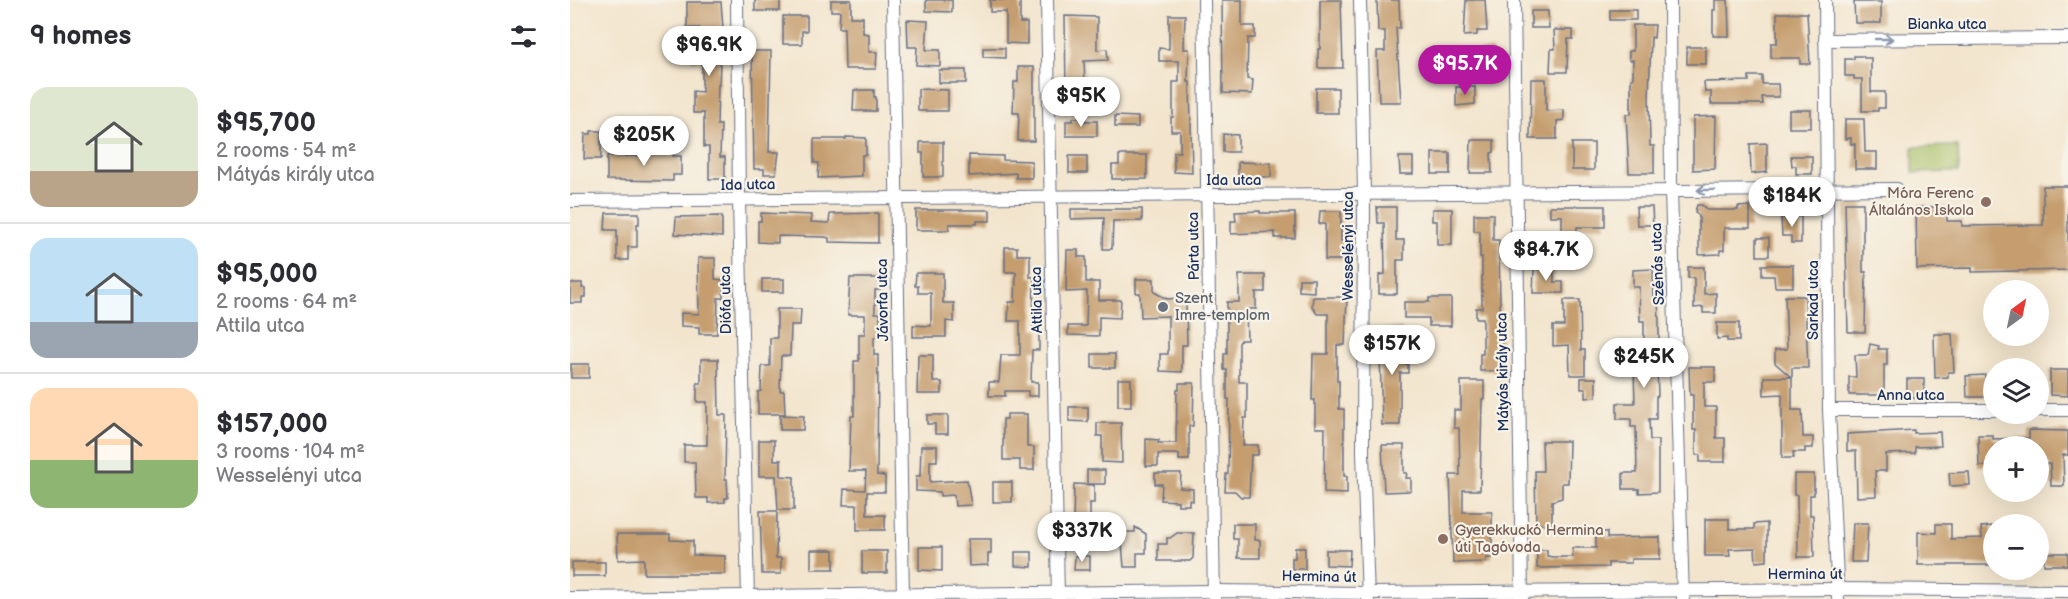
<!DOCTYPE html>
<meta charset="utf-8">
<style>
:root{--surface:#fff;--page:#f2f2f3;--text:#2b2b33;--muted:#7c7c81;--line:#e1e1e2;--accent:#b5179e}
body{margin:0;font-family:"Balsamiq Sans",sans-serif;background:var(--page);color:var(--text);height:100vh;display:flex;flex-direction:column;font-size:22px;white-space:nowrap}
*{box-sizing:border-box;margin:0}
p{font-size:20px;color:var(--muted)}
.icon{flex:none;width:33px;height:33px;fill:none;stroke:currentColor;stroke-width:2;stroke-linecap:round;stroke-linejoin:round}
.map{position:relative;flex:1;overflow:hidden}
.details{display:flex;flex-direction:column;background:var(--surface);width:570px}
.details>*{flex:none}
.needle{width:39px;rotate:33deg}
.buttons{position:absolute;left:1413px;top:280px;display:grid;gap:12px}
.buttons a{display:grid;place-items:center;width:66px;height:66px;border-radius:50%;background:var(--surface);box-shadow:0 6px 24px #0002;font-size:30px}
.price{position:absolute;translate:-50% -51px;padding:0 14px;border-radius:21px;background:#fff;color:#222;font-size:20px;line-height:39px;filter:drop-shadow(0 2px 3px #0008)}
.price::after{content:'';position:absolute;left:50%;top:36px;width:18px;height:14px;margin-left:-9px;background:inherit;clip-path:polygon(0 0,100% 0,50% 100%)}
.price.active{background:var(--accent);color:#fff}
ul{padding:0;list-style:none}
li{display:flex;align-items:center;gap:18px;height:150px;padding:0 30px}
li+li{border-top:2px solid var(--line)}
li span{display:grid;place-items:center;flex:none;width:168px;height:120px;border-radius:18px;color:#555}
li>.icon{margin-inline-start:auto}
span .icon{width:72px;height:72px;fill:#fffc;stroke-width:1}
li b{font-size:26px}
h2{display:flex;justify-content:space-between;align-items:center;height:72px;padding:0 30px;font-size:26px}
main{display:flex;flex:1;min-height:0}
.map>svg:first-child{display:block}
</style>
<main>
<section class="details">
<h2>9 homes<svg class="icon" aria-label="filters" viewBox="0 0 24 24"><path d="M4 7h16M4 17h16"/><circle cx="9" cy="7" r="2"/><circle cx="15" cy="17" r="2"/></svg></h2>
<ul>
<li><span style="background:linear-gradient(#dfe7d0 70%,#b9a48a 0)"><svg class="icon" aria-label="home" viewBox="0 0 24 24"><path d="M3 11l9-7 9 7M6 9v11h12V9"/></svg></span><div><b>$95,700</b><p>2 rooms · 54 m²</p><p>Mátyás király utca</p></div></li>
<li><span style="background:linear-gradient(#bfe0f5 70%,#9aa5b1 0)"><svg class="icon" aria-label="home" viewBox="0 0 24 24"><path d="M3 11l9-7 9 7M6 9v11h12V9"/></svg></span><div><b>$95,000</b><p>2 rooms · 64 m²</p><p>Attila utca</p></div></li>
<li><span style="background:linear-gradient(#ffd9b3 60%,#8fb573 0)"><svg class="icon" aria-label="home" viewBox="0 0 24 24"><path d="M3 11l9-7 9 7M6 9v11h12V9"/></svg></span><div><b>$157,000</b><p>3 rooms · 104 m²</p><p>Wesselényi utca</p></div></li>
</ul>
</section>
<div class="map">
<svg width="1498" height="599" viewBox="0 0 1498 599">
<rect width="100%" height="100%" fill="#f7f3e8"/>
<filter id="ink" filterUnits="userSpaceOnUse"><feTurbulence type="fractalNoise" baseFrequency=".0167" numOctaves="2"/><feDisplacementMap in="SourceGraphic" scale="12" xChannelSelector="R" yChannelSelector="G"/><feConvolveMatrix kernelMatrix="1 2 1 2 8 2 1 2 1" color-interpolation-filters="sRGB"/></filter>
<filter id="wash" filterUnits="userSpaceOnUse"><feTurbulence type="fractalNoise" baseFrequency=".008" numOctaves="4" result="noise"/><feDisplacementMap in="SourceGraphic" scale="24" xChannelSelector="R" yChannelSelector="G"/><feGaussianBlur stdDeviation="1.35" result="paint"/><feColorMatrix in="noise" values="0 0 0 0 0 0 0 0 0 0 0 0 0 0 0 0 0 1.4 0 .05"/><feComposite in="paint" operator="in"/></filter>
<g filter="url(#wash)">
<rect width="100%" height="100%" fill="#f3e5cd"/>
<polygon fill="#a6bd62" stroke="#607660" stroke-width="1.5" points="1388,146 1389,172 1343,173 1343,147"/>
<g id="blocks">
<g fill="#c59d6e">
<rect x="185" y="0" width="25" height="11"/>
<polygon points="261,0 281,0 281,17 293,17 293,33 299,34 299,52 307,52 306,69 275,69 274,28 269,28 270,11 261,11"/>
<polygon points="356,0 382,0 382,12 356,11"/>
<polygon points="420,0 450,0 450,23 457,23 457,44 436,43 436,12 420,12"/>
<polygon points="652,0 672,0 672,26 685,26 685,38 678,38 677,79 683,80 682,94 653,93"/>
<polygon points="750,0 771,0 773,68 748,68 748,49 750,49"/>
<polygon points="807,0 829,0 830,28 826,28 831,102 809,102 807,51 815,51 815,31 808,31"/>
<polygon points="896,0 915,0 917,31 907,31 907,35 894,36"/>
<polygon points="1145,0 1158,0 1159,36 1143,36 1143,10 1145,10"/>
<polygon points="117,2 151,2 153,28 152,28 149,85 148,85 147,125 151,125 150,157 155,157 155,179 139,179 139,147 134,147 134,113 123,113 123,91 132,92 132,61 121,61 121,51 129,51 130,28 117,28"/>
<polygon points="1284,2 1311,2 1311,23 1285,23"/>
<rect x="1040" y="10" width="26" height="10"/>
<polygon points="961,11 978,11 979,28 961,28"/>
<polygon points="1207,13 1237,13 1240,64 1230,64 1230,58 1201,58 1201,43 1207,43"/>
<polygon points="599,15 615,15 614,49 619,49 618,82 620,82 622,173 604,172 604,152 610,152 610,131 601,131 601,117 603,117 603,82 609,82 609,61 589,61 589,48 599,49"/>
<polygon points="213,16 237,16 237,31 232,31 232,44 213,44"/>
<polygon points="495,16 527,17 527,50 537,49 538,60 514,61 515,83 524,83 524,102 514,102 514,96 496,96"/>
<polygon points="337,20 358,21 356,50 370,50 370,66 346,65 347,47 338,47"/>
<polygon points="1063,25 1085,25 1084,38 1081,37 1079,96 1080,146 1084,146 1084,173 1059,173 1056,114 1061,114 1061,79 1063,79 1063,60 1059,60 1059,51 1063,51"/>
<polygon points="984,30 1003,30 1003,39 998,39 997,72 980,72 981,49 985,49"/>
<rect x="1117" y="47" width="19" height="17"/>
<polygon points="413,48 435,48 435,58 413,57"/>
<polygon points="922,50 922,72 897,72 899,51"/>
<polygon points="182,51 201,51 199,152 209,152 206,174 194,174 194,169 184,169"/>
<polygon points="1284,56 1293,56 1294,58 1301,58 1301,92 1315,92 1315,108 1308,108 1308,111 1292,111 1292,79 1284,79 1284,76 1275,76 1275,59 1284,59"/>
<polygon points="448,67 464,67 464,141 448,141 449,113 443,113 444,82 448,82"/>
<rect x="369" y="70" width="27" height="13"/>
<polygon points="1179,76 1192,76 1192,84 1208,84 1209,97 1192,97 1193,104 1141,104 1141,92 1135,92 1134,82 1179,81"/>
<polygon points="961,79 976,79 976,111 994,110 994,120 987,121 987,139 960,139"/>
<polygon points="886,87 905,87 905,104 886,106"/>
<rect x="746" y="88" width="22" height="25"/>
<polygon points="348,89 378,90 378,111 348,111"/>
<polygon points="284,90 304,90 304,97 306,97 306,111 283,111"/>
<rect x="1219" y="110" width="22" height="18"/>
<polygon points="545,116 568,117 568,127 545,127"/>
<polygon points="1146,116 1145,169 1123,170 1123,117"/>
<polygon points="503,118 515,118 515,121 527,121 527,136 496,136 496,121 503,121"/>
<polygon points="1275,119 1294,119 1295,152 1307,152 1307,169 1285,169 1285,144 1281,144 1281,138 1275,139"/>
<polygon points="21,131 31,131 31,159 14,159 15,134 21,134"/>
<polygon points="653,134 668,135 668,152 653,152"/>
<polygon points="276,137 296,138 296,155 292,155 292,176 248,178 249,163 244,163 244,139 276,139"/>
<polygon points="901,140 924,140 924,152 921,153 922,173 900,173"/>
<polygon points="350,142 373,142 373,177 353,177 353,153 350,153"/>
<rect x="1002" y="143" width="22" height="27"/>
<polygon points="1197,143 1197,172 1181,174 1180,144"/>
<polygon points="67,147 82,147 82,154 103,153 103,156 111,156 111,175 103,175 103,181 37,180 37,156 67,156"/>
<rect x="862" y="153" width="18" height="21"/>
<polygon points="399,155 433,156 433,160 462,161 462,178 446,178 446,173 399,176"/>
<polygon points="549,155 577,155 577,179 542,179 542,165 549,165"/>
<rect x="499" y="156" width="18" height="17"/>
<polygon points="1221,156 1242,156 1242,174 1226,174 1226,166 1222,166"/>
<polygon points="829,157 843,157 843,174 830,174"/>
<polygon points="668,162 701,163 701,177 668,177"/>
<polygon points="1473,186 1498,186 1498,270 1402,272 1402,268 1347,269 1346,207 1377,207 1377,221 1392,221 1392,226 1473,225"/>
<polygon points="1275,203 1293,203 1293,272 1296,272 1295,332 1278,332"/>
<polygon points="1127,205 1132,205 1137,210 1168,210 1168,207 1180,206 1180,228 1154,228 1154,250 1150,250 1150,254 1129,255 1129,216 1125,212"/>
<polygon points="980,206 1035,206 1035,227 1007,227 1007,235 992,235 992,216 980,216"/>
<polygon points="807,207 826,207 826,240 834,240 834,260 827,260 827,294 809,294 809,275 815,274 814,223 808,223"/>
<polygon points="1066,207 1082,207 1083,225 1067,225"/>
<polygon points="501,209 572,209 572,221 543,221 542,249 533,249 534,218 501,219"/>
<polygon points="862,209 882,209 882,245 867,245 867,221 862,221"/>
<polygon points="346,210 420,210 420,221 407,221 407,224 379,224 379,230 346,230"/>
<polygon points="690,211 690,213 725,213 725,238 705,238 705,232 661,234 661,221 666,221 665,212"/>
<polygon points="750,211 771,211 771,241 774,241 774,260 755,260 755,224 749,224"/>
<polygon points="36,213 69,213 69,224 67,224 67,247 58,247 58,260 47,260 47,230 35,230"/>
<polygon points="191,213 242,215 241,222 259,223 260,214 308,213 308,243 259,242 259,238 255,237 208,236 208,243 188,242 188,221 191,221"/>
<polygon points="904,214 923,214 923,240 929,240 931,371 910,371 910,354 913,354 913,318 906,318 906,308 912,308 912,257 910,257 910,231 904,231"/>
<polygon points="152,216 152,237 105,234 106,217"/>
<polygon points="1231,216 1231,243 1221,243 1221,236 1212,236 1211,217"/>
<rect x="1187" y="238" width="12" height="18"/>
<polygon points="984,242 999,242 1000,260 984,261"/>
<polygon points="435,247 447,247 447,255 460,255 460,277 464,277 463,329 469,329 469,350 462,350 461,382 468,382 468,396 458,396 458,391 435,391 435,396 419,396 419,382 429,382 431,355 450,355 450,321 438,321 439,302 445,302 446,272 435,272"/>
<polygon points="497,250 508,250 508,257 516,257 516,282 529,282 529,300 551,300 550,318 529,317 529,336 498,335 498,326 516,326 517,291 496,292"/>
<polygon points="128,258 145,258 145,279 153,280 153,298 148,298 147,334 129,334 129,327 111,326 111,313 129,314"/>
<polygon points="1192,265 1223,265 1223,287 1205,287 1204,276 1192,276"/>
<polygon points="1118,267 1134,267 1134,294 1146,293 1146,313 1133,313 1133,307 1124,308 1124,278 1118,278"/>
<polygon points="964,269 984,269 984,282 993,282 993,293 963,293"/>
<polygon points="1083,269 1084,299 1088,299 1089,323 1089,339 1086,339 1088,396 1086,397 1086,419 1079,419 1080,440 1088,440 1088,492 1069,493 1069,489 1053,489 1053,473 1067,473 1066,427 1061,427 1061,419 1047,419 1047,403 1065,403 1064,369 1055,369 1055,351 1074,351 1074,321 1070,321 1069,287 1063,287 1063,270"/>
<polygon points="346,273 373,273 373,303 384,303 384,322 376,321 376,337 343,337 343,325 361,326 361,293 348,293 348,286 345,286"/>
<polygon points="669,275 695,275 695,292 686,292 686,309 676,309 677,340 671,340 669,343 669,382 677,382 677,418 674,418 673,445 688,445 688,455 681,455 679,497 671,497 665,491 655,491 656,474 658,474 659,399 657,399 657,370 654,370 654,354 657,354 657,302 669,302"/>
<polygon points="280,278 310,278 310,290 305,290 305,313 310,313 310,337 304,337 304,355 308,355 307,475 315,476 315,492 297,492 297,515 315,515 315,530 287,530 287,505 273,505 274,489 295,490 296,471 279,471 281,416 284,416 284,361 289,361 289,334 295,334 295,315 278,315"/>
<rect x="192" y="279" width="22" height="13"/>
<polygon points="566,279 584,279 584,292 597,299 610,298 610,303 616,303 617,345 612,345 612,372 590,371 590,354 598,354 598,316 571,317 570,293 566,293"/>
<polygon points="729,279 744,279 744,292 729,291"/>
<polygon points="0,283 12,283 12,288 16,288 16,297 12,297 12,303 0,303"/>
<polygon points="1215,296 1235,296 1238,368 1222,368 1222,410 1232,410 1233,437 1243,437 1243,448 1235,448 1235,452 1223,452 1224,458 1212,458 1212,394 1194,395 1194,377 1221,377 1205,363 1205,350 1217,349"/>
<polygon points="743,297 777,297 775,345 767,345 767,381 769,381 769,409 774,409 774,476 777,476 777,494 754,493 755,428 745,428 745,400 742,400 743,354 758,354 758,314 747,314 742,306"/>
<polygon points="859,298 881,298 881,326 859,326 859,318 834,318 834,302 859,302"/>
<polygon points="994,300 1010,300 1011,350 1015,350 1015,375 1000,375 999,345 983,346 983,326 994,326"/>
<polygon points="207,309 231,309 230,325 221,325 220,356 211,356 210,391 214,391 215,414 188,414 188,392 191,391 192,366 200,366 200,338 207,338"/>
<polygon points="1147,323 1169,323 1169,341 1157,341 1157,338 1147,339"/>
<polygon points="832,328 832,364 838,364 838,373 830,373 830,425 812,425 810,354 824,353 810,340 809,329"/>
<polygon points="1364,334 1382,334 1384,372 1378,372 1378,377 1365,378"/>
<polygon points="1300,344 1309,346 1308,349 1317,349 1317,365 1314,365 1314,395 1279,395 1279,377 1286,377 1285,355 1298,355"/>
<rect x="522" y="354" width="23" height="14"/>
<polygon points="348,355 363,355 363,382 372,382 372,394 347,394"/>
<polygon points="131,359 148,359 149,415 156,415 155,479 157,479 158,498 155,498 155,502 138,503 138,498 126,498 125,462 114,462 114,445 137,445 137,402 127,402 127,383 131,383"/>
<rect x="1" y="364" width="18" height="14"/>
<polygon points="1119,367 1145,367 1145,382 1134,382 1134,407 1146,407 1146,438 1155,438 1155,462 1130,462 1130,455 1126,455 1126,430 1123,430 1123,395 1120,395"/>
<polygon points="1480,370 1498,370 1498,396 1480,395"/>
<polygon points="1415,375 1415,397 1397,397 1396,376"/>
<polygon points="1011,378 1026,378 1026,397 1016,398 1016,389 1011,389"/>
<rect x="548" y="379" width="13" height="27"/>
<rect x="1337" y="379" width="17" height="19"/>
<polygon points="891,381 914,381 914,399 912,399 910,490 893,490 893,512 922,512 922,558 916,558 916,562 883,563 880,475 890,475 889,428 884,428 884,410 891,410"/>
<polygon points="609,383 624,383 623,426 619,426 619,460 609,460 609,454 588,454 588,466 576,466 576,439 589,440 588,443 606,443 607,390 609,390"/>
<polygon points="499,407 518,407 518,422 499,421"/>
<polygon points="437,414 457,414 457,447 464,447 464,470 450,470 450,460 433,460 433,419 437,419"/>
<polygon points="210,415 234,416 233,430 210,430"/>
<polygon points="357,415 378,415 378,434 365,434 365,424 357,424"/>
<polygon points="527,423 551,423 552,463 532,462 532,436 527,436"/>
<polygon points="1344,430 1344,433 1370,432 1371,446 1345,447 1345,453 1316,454 1316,471 1305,471 1306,496 1287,497 1286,451 1277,451 1277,434"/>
<polygon points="1459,430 1498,431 1498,455 1493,455 1494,486 1481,486 1480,464 1468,464 1468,447 1423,447 1423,466 1409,466 1408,435 1423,435 1423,439 1459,438"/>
<polygon points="189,440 204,440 204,460 211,460 211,476 224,477 224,510 208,510 206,476 189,476"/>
<polygon points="972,441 999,441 998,483 992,483 992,498 982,501 982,524 966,524 965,471 973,471"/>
<polygon points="812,445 834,445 834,473 837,473 836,478 841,478 841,491 814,492"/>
<polygon points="351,446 367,446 367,461 360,461 360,482 397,480 401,505 385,506 384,495 370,496 370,492 346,491 346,476 350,476"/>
<rect x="517" y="470" width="18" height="14"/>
<polygon points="1399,472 1400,485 1380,486 1379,473"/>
<polygon points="585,473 611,473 610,488 623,489 623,501 619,500 619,505 608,505 608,501 591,500 592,484 585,484"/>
<polygon points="1224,474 1244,474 1244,495 1240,495 1240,515 1243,515 1244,557 1228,557 1227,495 1224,495"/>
<rect x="423" y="482" width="19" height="20"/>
<polygon points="504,484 524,485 524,503 520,503 520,526 507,526 507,521 503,521"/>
<polygon points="190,511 207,511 206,558 211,558 211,574 192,574"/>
<polygon points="1135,519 1159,519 1159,529 1184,529 1184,524 1197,523 1197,561 1186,562 1185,548 1159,549 1160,556 1135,556"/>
<polygon points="1283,523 1298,523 1296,562 1281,562"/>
<polygon points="663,524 685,524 685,540 690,540 690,558 668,558 668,539 663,539"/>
<polygon points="1366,524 1381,524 1381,539 1412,538 1411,527 1422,526 1424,565 1348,565 1348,532 1366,533"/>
<polygon points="565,527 576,534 576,553 567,553 567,567 554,567 552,543 534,542 534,549 518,549 518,533 554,534 554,532 565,532"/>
<polygon points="1026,532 1037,532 1037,538 1090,537 1090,559 1061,559 1061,563 1038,563 1038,567 967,568 967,550 977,550 977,556 983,557 1003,557 1002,548 1026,548"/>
<polygon points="607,533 624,533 623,558 620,561 588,561 588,544 597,544 597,538 600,538"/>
<polygon points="47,534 100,534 100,540 123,541 123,555 155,556 155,574 74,574 74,559 48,560"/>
<polygon points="398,539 421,539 421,554 418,554 418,565 399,566"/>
<polygon points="349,547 372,547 372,571 349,570"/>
<polygon points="725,548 735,548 735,569 722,569 722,558 725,558"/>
<rect x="241" y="550" width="23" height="19"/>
<polygon points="756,550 780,550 779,566 756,565"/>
<rect x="292" y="551" width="25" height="22"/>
<polygon points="445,552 462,552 462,567 445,566"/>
<rect x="1474" y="553" width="24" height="12"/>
<polygon points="505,556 520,556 520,570 504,570"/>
<rect x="2" y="562" width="33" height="14"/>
</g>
</g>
</g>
<g filter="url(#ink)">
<use href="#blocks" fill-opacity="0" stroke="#676f85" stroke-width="1.5"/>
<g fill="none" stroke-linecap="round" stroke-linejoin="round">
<g stroke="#676f85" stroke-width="14">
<g id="minor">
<polyline points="167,0 169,200 178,599"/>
<polyline points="323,0 333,599"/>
<polyline points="477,0 488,599"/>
<polyline points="634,0 644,599"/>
<polyline points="790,0 794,193 793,453 798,599"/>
<polyline points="944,0 952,599"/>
<polyline points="1100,0 1101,190 1113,599"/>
<polyline points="1255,0 1259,410 1268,599"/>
<polyline points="1255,40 1498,38"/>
<polyline points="0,201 1327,189"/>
<polyline points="1259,410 1424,410"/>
<polyline points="1468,410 1498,410"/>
<polyline points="0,598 644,591 798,593 1268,589 1498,591"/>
</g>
</g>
<use href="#minor" stroke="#fff" stroke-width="12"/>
</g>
<defs><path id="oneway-shaft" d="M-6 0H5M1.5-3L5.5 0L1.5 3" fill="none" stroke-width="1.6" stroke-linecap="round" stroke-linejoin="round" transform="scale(1.5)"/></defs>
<g stroke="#8d97ae">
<use href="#oneway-shaft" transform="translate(1314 39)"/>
<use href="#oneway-shaft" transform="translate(1136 190) rotate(179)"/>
</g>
</g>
<g fill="#8d6e63" stroke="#f7f3e8" stroke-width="2">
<circle cx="1416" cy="202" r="6"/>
<circle cx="873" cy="539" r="6"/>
</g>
<circle fill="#6b7280" stroke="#f7f3e8" stroke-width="2" cx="593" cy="307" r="6"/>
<g text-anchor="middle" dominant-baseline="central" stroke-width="4.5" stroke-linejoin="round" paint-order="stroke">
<g font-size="15" fill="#1b2f5e" stroke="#f7f3e8">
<text x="1377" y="24">Bianka utca</text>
<text x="664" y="180">Ida utca</text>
<text transform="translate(178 185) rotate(-1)">Ida utca</text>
<text transform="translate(624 246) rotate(-91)">Párta utca</text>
<text transform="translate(778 246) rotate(-90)">Wesselényi utca</text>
<text transform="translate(1088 264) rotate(-92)">Szénás utca</text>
<text transform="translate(156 300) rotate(-91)">Diófa utca</text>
<text transform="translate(313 300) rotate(-91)">Jávorfa utca</text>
<text transform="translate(467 300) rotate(-91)">Attila utca</text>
<text transform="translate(1243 300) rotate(-90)">Sarkad utca</text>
<text transform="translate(933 372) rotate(-91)">Mátyás király utca</text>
<text x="1341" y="395">Anna utca</text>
<text x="1235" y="574">Hermina út</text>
<text transform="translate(749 577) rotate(1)">Hermina út</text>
</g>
<g font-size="15" fill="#785e54" stroke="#f7f3e8" text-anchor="end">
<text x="1404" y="193">Móra Ferenc<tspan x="1404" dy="17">Általános Iskola</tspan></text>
<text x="885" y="530" text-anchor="start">Gyerekkuckó Hermina<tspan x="885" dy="17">úti Tagóvoda</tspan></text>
</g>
<g font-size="15" fill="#5b616d" stroke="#f7f3e8" text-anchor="start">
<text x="605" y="298">Szent<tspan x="605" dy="17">Imre-templom</tspan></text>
</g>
</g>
</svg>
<div class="buttons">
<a><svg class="needle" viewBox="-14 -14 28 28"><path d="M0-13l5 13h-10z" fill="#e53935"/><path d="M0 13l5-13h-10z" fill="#7c7c81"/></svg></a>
<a><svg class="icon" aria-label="layers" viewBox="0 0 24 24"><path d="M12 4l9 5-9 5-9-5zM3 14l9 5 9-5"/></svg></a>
<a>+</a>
<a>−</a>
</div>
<b class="price" style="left:139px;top:77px">$96.9K</b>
<b class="price active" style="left:895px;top:96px">$95.7K</b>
<b class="price" style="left:511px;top:128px">$95K</b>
<b class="price" style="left:74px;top:167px">$205K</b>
<b class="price" style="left:1222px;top:228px">$184K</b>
<b class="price" style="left:976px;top:282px">$84.7K</b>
<b class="price" style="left:822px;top:376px">$157K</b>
<b class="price" style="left:1074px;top:389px">$245K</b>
<b class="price" style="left:512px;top:563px">$337K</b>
</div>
</main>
